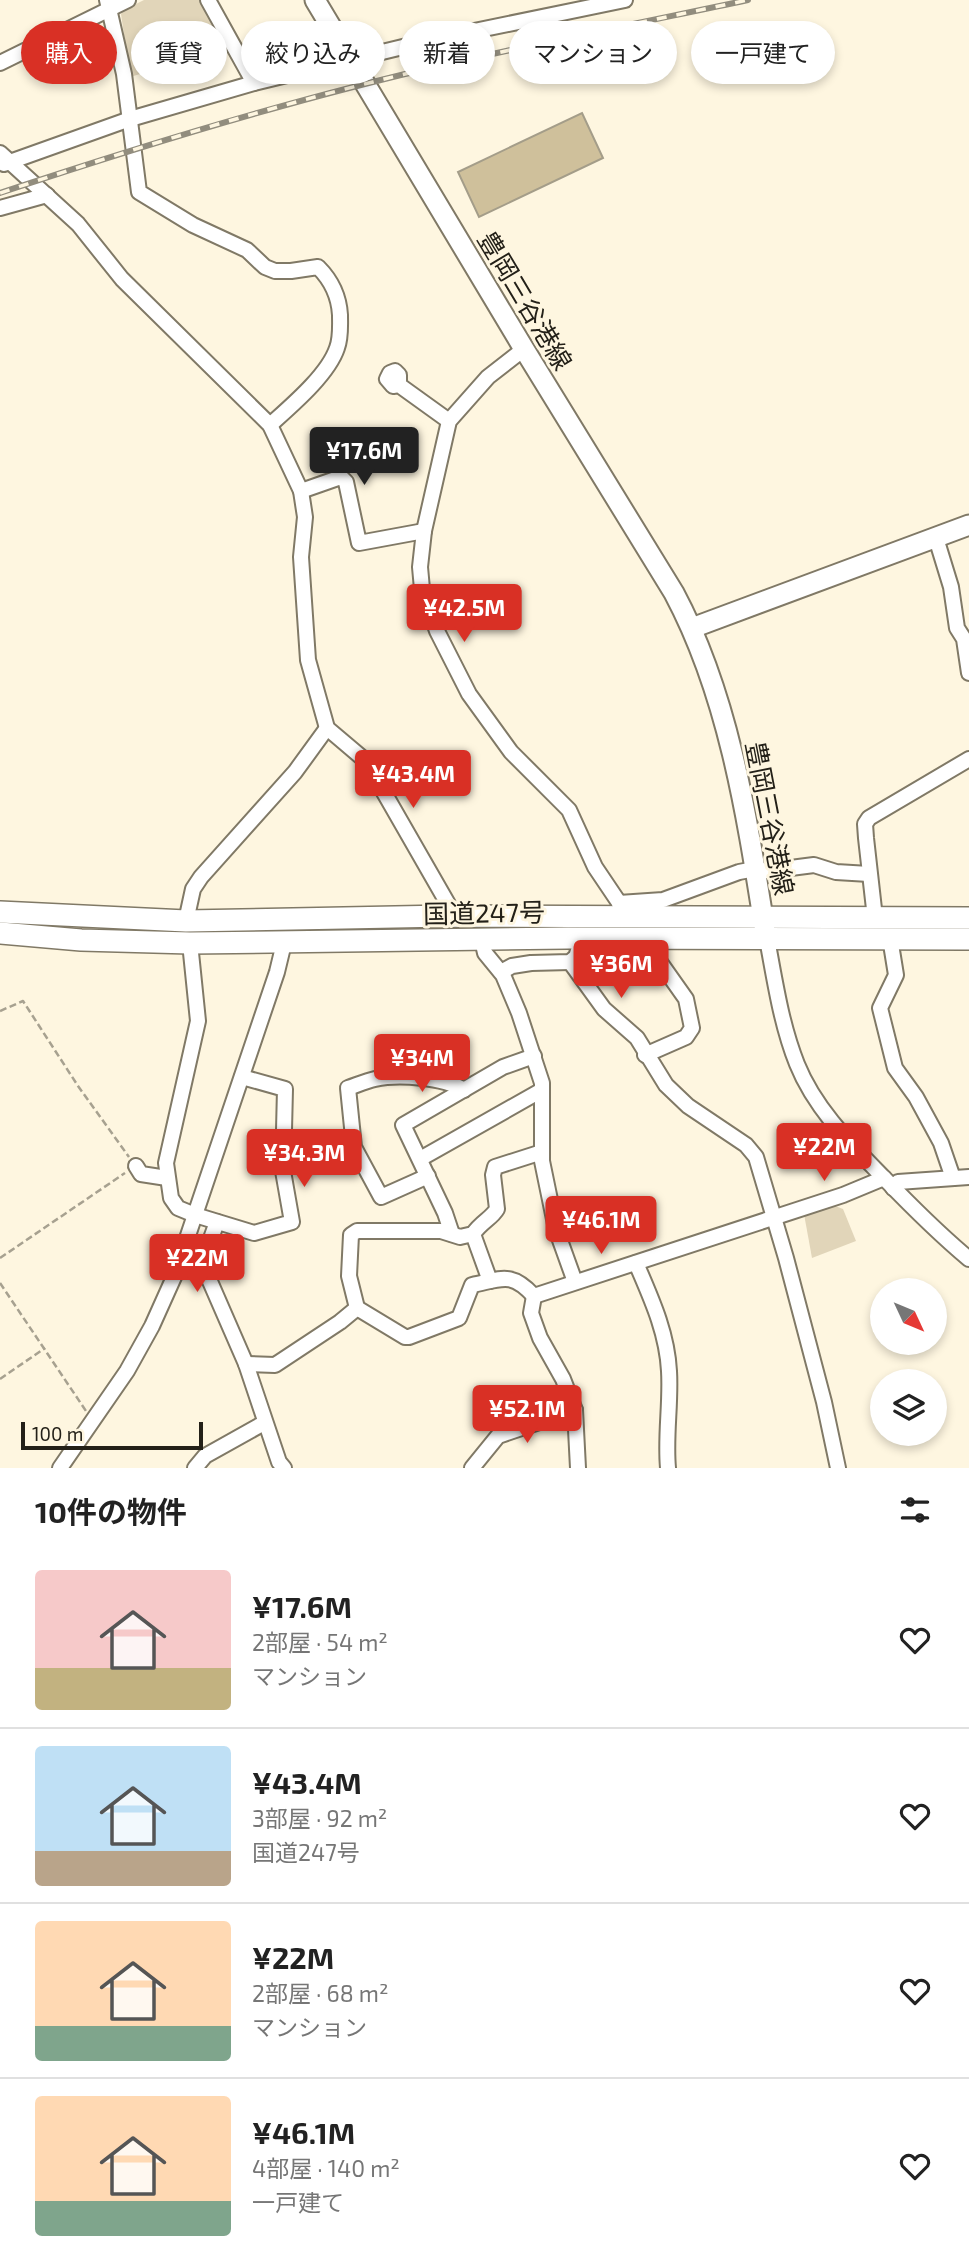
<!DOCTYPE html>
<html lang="ja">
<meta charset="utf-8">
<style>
:root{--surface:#fff;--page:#f2f2f2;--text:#222;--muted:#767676;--line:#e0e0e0;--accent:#d93025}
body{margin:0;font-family:"Exo 2","Noto Sans JP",sans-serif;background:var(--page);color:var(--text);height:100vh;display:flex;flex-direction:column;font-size:26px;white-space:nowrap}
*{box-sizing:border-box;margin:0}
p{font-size:23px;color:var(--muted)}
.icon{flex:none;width:38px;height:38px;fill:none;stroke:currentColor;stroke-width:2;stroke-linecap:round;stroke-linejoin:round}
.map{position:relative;height:1468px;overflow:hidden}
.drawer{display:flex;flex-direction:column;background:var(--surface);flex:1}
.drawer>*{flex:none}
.top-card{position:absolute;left:21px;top:21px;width:928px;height:63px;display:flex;gap:14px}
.needle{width:46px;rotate:134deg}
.controls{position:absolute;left:870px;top:1278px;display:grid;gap:14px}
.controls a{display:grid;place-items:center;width:77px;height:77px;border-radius:50%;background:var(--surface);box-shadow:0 4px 10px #0003;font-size:35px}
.scale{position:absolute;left:21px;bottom:18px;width:182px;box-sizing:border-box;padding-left:7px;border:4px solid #232018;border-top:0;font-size:19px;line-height:24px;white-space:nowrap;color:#232018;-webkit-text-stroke:5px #fef6e0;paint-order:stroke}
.price{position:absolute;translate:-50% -60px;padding:0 16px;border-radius:7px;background:var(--accent);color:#fff;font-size:23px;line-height:46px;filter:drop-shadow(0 2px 4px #0008)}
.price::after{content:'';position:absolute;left:50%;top:42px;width:21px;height:16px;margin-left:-10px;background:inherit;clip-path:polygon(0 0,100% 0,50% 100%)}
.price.on{background:#222;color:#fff}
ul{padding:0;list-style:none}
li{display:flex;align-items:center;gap:21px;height:175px;padding:0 35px}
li+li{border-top:2px solid var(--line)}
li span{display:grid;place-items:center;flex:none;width:196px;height:140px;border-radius:7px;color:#555}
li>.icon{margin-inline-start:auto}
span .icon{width:84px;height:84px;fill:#fffc;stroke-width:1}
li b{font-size:30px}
h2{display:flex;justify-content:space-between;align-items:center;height:84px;padding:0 35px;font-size:30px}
.pill{padding:0 24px;border-radius:32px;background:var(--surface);box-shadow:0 4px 10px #0003;font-size:24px;line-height:63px}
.pill.on{background:var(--accent);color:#fff}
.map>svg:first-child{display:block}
</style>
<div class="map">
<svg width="969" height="1468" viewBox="0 0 969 1468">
<rect width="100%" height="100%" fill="#fef6e0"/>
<g fill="#e1d5b9">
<polygon points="144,0 199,0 227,48 130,77 121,14 124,10"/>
<polygon points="830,1204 843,1209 856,1241 812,1258 804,1214"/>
</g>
<polygon fill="#cfc09b" stroke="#a49d89" stroke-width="2" points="582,113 603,158 479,217 458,172"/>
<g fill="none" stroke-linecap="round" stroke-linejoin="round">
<g stroke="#807966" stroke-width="18">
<g id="minor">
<path d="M107 0 124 74 139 192 193 225 247 250 265 267 275 271H291L318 267C331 280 339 297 340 315 340 326 341 338 337 348 328 375 291 406 270 425"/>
<polyline points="208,0 254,83"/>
<polyline points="0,63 128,0"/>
<polyline points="0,153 78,224 122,279 270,425 301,491 305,517 301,557 308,660 327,728 366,761 448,904 446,916"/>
<polyline points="4,164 130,119 254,83 440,38 625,0"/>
<polyline points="0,208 47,195"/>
<polyline points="524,349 488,377 449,421 424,531 420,567 422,589 437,631 469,694 511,752 569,810 595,867 628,916"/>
<polyline points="399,385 399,375 395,371 390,373 387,379 393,386 399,385 449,421"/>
<polyline points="301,491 341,477 346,482 359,543 424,531"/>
<polyline points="936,538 951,587 957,628 964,639 969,673"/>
<polyline points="619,903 663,900 739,872 755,869 767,871 814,865 836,872 869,874"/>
<polyline points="875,918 866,838 865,824 869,818 969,759"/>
<polyline points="186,921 193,889 201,877 295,772 327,728"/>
<polyline points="890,938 896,975 880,1008 895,1068 916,1097 941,1143 953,1178"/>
<path d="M767 939C775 981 781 1024 797 1064 815 1109 851 1144 884 1178 911 1206 939 1234 969 1259"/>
<polyline points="482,940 485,953 503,975 519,1013 542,1083 542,1161 556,1229 575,1282"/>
<polyline points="190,943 198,1021 166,1163 171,1198 178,1208 195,1215 254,1233 292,1222 283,1171 285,1089 242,1077"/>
<polyline points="570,962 604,1009 637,1038 666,1085 688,1106 746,1145 756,1157 786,1258 824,1402 838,1468"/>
<polyline points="501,972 512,966 531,963 570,962 576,957 582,938"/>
<polyline points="645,1055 686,1037 692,1028 686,999 657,958 657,939"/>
<polyline points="420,1159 542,1090"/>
<polyline points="136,1166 141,1174 167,1178"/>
<path d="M428 1176 381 1197 354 1147 348 1088C357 1085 366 1081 375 1079 398 1074 444 1077 464 1090"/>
<polyline points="893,1188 898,1182 969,1177"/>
<polyline points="217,1222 202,1263 246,1364 279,1462 284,1468"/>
<polyline points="452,1234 445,1213 403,1125 503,1067 534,1056"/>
<polyline points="473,1234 490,1281"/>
<path d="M636 1263C651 1298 667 1332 669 1371 671 1403 665 1436 668 1468"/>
<polyline points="534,1296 843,1195 884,1178"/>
<polyline points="534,1296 531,1313 540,1338 563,1379 575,1410 578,1468"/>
<path d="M357 1308 349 1276 351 1235 357 1231H441L460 1237 473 1234C481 1222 492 1218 497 1209L493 1175 495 1167 542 1152"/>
<path d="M246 1364 275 1365 340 1322 357 1308 405 1337H409L459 1318 472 1285C502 1279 511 1271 534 1296"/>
<polyline points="60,1468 127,1371 152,1326 174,1277 277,972 284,943"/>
<polyline points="195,1468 205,1456 264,1423"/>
<polyline points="472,1468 498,1436 575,1410"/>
</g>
</g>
<g stroke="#807966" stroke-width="23">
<g id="major">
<path d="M315 0 524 349 674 593C729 696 747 817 765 931"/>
<polyline points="692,628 969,525"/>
</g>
</g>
<g stroke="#807966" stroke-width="24">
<g id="highway">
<polyline points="0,912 186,921 446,916 969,918"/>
<polyline points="0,933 81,940 190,943 568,938 969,939"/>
</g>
</g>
<g stroke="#a7a190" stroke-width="2.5" stroke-dasharray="7 3.5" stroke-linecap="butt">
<polyline points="0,1011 23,1001 78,1086 129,1157"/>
<polyline points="0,1258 125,1173"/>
<polyline points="0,1283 86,1411"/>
<polyline points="0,1379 45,1348"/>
</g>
<use href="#minor" stroke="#fff" stroke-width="14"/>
<use href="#major" stroke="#fff" stroke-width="19"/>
<use href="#highway" stroke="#fff" stroke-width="21"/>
<g stroke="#928d7e" stroke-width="6">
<path id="rail" d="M0 193C147 144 297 98 448 64 548 41 648 21 748 0"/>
</g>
<use href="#rail" stroke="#fef6e0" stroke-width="3.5" stroke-dasharray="10" stroke-linecap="butt"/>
</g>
<g text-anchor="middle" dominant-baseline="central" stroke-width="6" stroke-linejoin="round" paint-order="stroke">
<g font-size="26" fill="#232018" stroke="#fef6e0">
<text transform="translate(526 300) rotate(59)">豊岡三谷港線</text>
<text transform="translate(771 818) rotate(79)">豊岡三谷港線</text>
<text transform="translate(484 912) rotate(-1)">国道247号</text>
</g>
</g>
</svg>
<div class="controls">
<a><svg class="needle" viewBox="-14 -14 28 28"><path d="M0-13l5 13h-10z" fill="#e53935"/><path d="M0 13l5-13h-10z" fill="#767676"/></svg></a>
<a><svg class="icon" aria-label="layers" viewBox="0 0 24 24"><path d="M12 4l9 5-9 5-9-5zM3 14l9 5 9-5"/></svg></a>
</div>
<div class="scale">100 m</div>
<b class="price on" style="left:364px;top:487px">¥17.6M</b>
<b class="price" style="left:464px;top:644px">¥42.5M</b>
<b class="price" style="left:413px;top:810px">¥43.4M</b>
<b class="price" style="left:621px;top:1000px">¥36M</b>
<b class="price" style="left:422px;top:1094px">¥34M</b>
<b class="price" style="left:824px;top:1183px">¥22M</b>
<b class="price" style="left:304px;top:1189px">¥34.3M</b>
<b class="price" style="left:601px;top:1256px">¥46.1M</b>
<b class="price" style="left:197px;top:1294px">¥22M</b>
<b class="price" style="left:527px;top:1445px">¥52.1M</b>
<div class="top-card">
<a class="pill on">購入</a>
<a class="pill">賃貸</a>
<a class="pill">絞り込み</a>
<a class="pill">新着</a>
<a class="pill">マンション</a>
<a class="pill">一戸建て</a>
</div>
</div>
<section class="drawer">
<h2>10件の物件<svg class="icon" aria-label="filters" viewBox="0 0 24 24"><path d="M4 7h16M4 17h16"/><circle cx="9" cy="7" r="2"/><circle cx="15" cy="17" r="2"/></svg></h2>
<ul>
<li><span style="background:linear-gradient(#f6c9c9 70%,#c2b280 0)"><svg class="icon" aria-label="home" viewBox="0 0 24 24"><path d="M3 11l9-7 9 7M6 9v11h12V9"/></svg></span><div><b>¥17.6M</b><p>2部屋 · 54 m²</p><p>マンション</p></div><svg class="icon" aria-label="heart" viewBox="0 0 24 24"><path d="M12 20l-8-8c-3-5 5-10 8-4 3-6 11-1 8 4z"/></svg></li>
<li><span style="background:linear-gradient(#bfe0f5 75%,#b9a48a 0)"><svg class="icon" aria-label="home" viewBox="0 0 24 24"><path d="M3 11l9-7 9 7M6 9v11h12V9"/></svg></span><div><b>¥43.4M</b><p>3部屋 · 92 m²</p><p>国道247号</p></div><svg class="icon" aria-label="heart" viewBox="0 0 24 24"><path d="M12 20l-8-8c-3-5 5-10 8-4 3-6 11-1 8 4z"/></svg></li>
<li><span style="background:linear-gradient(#ffd9b3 75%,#7fa58c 0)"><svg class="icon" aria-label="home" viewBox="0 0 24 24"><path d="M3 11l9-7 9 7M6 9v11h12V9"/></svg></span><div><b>¥22M</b><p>2部屋 · 68 m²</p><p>マンション</p></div><svg class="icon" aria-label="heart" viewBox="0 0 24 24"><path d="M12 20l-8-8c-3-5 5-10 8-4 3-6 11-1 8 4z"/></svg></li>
<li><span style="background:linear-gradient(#ffd9b3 75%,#7fa58c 0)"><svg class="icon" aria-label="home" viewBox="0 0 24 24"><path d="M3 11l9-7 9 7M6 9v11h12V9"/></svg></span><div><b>¥46.1M</b><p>4部屋 · 140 m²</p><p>一戸建て</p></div><svg class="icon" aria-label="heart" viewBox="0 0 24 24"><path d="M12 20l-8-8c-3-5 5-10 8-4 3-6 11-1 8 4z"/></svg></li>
</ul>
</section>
